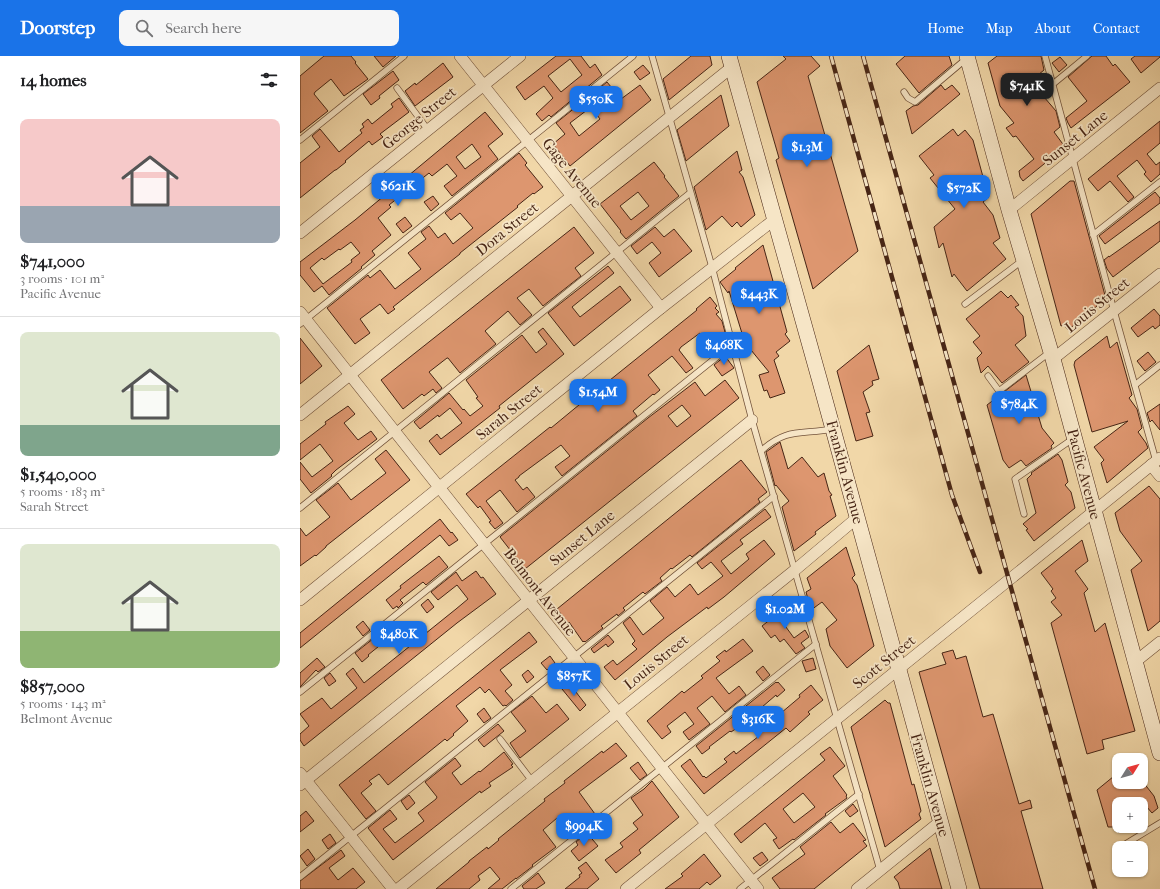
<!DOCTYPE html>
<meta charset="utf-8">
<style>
:root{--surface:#fff;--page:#f6f6f6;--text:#202124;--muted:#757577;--line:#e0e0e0;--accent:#1a73e8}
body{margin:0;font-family:"IM FELL French Canon",serif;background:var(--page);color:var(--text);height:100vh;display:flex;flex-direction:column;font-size:15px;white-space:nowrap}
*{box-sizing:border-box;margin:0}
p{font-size:13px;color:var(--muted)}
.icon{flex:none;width:22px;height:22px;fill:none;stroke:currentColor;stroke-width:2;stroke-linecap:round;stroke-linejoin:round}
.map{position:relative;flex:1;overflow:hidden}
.sheet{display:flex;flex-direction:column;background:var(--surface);width:300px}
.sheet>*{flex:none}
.needle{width:26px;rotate:53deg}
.fabs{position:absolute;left:812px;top:697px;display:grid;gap:8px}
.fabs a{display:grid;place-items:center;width:36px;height:36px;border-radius:8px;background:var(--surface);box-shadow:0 1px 3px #0004;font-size:20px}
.price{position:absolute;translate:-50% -34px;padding:0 9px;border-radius:8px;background:var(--accent);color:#fff;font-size:13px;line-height:26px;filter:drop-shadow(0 1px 2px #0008)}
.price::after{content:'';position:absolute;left:50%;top:24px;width:12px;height:9px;margin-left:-6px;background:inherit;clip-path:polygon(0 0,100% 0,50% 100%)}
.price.active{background:#222;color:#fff}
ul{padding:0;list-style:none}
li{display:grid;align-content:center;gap:8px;height:212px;padding:0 20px}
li+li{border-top:1px solid var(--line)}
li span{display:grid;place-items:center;height:124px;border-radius:8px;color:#555}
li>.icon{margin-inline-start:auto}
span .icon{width:72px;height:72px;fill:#fffc;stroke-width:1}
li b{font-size:17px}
h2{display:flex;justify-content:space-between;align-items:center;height:48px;padding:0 20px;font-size:17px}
header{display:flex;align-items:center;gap:24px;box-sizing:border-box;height:56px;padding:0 20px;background:var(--accent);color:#fff}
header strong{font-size:19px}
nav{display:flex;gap:22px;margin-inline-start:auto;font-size:14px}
.search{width:280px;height:36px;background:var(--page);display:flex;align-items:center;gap:10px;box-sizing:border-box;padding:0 14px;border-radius:8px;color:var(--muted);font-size:15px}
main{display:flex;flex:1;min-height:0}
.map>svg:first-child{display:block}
</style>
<header>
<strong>Doorstep</strong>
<div class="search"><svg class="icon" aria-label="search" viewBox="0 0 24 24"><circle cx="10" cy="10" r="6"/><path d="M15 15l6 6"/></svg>Search here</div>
<nav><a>Home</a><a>Map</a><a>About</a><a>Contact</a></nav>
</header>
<main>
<section class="sheet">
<h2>14 homes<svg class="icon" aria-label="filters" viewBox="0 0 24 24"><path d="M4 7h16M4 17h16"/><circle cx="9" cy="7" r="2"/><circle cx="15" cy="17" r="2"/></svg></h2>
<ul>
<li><span style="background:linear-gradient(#f6c9c9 70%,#9aa5b1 0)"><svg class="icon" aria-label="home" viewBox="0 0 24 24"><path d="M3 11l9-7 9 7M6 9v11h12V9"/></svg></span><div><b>$741,000</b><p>3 rooms · 101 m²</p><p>Pacific Avenue</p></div></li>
<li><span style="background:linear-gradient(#dfe7d0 75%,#7fa58c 0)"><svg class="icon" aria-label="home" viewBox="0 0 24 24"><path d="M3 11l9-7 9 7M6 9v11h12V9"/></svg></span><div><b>$1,540,000</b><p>5 rooms · 183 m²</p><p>Sarah Street</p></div></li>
<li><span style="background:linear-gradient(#dfe7d0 70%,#8fb573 0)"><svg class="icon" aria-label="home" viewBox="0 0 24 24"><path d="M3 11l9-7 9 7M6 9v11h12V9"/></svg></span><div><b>$857,000</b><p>5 rooms · 143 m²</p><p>Belmont Avenue</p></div></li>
</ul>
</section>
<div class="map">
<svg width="860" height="833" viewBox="0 0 860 833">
<rect width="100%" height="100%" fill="#f1d7a8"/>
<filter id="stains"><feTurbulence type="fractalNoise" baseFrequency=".005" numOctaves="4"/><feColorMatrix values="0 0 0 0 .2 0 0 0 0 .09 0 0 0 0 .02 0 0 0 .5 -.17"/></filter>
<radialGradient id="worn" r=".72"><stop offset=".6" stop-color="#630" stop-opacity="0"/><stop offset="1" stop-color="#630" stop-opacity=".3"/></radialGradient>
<g fill="#dd966f" stroke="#472515" fill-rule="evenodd">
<polygon points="24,0 51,0 56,6 55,7 68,23 44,40 31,23 15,36 14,38 28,55 0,77 0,20"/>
<polygon points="74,0 96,0 83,11"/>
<path d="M256 0H281L290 12 295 8 302 19 251 61 249 59 242 65 236 58 253 42 244 30 225 44 216 31ZM270 3 282 19 261 36 248 20Z"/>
<polygon points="391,0 410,0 412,9 369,44 363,23"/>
<polygon points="483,0 511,0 520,10 508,20 558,195 513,233 476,104 479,102 457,26 486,3"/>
<polygon points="605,0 649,0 652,9 619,37 596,8"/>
<polygon points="697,0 741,0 744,14 738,19 749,33 750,36 744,41 756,55 760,71 754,76 765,91 723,125 720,121 719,115 734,103 716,80 713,81 706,72 714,67 700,50 688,7"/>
<polygon points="792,0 806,0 813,10 815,8 830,26 771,72 768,67 766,62 787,45 768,21"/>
<polygon points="835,0 860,0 860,1 841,17 831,3"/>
<polygon points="760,1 767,9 759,16 752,7"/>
<polygon points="143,7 153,21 115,50 105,35 115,27 116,29"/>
<polygon points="343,9 350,17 340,24 334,16"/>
<polygon points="93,15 99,24 79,40 80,42 71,49 63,38"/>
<path d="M307 26 321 43 340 29 351 44 270 110 253 88 265 78 256 67ZM291 51 300 63 279 80 270 67Z"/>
<polygon points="641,29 645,34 652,29 660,38 612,78 606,55 613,50 618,49"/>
<polygon points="421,39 429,70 386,105 377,74"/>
<polygon points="99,42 109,56 80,78 83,81 72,89 69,85 45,105 46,106 36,114 35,114 0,142 0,107 20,91 12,80 20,73 39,96 62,77 60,74 64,71 62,68 68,63 72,68 93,51 91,48"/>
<path d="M185 56 203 78 188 90 198 103 152 140 144 130 157 120 147 108 132 120 129 117 89 149 91 151 78 162 91 179 72 195 75 199 61 211 62 212 29 239 22 230 14 236 0 219V206L55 164ZM172 88 181 101 165 113 156 101ZM51 186 60 197 51 204 52 206 23 228 10 212 22 202 24 204 39 193 40 194Z"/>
<polygon points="860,65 860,87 847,98 856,109 860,106 860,118 851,126 844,118 846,116 837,104 817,120 834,141 828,146 810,125 798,135 788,123"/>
<polygon points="653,73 658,80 665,74 673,84 686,132 684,134 689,141 683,146 693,159 700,182 693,187 706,203 667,235 654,218 652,221 643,187 639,192 634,171 655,153 630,122 634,119 619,100"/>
<polygon points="437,95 442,114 439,116 443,121 455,159 441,171 437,166 432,171 422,160 406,174 394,131"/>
<polygon points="219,97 227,107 225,109 243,131 234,138 233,137 217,150 218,151 160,197 160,198 93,251 95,253 88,258 80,248 60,263 70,277 55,288 27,252 68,219 70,222 80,214 95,233 121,213 108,197 126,183 121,176 129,170 138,182 145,177 153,188 173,172 160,157 151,164 145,157"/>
<path d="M354 106 365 120 364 121 379 140 326 183 320 176 321 175 300 148ZM338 136 349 150 331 164 320 150Z"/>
<polygon points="770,125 774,125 806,243 796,246 797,250 768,274 764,269 761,270 731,158"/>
<polygon points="855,136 860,142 860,147 805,188 799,180"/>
<polygon points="133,140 139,148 131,155 124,146"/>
<polygon points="105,161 112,170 103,177 96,168"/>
<polygon points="860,165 860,185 813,221 807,213 804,204 809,200 809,201"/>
<polygon points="274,171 294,197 275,212 281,220 243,250 229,233 217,242 232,259 220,269 208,255 185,275 196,288 160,317 148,302 147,302 129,316 142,332 136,337 133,333 124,340 122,338 103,353 81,324"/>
<polygon points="355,171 364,181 374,173 392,195 359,221 349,207 361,197 352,186 337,198 331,190"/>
<polygon points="463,189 487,276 485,278 490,285 476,296 479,300 474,304 485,337 470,342 467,334 464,335 459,319 469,316 451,294 448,297 429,235 428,237 420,226 436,213 435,212"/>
<polygon points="308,210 314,217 272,251 280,261 320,230 331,244 274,290 248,257"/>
<polygon points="701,235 708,242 711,239 719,249 715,251 723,260 726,280 715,289 729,306 702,327 688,310 681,317 677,302 682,297 673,286 680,280 666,263"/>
<polygon points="410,241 417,250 415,252 419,256 416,258 422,265 425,276 416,283 422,290 414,295 400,277 381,291 379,294 393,312 386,317 372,300 353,315 348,319 360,334 354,339 353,338 333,355 337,360 262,420 255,411 270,400 261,389 219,420 219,421 215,424 223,434 227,431 235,441 217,456 200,434 186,445 203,467 195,473 189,466 191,465 180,450 178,452 166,438 250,371 251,372 274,353 397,254 396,253"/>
<polygon points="854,253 860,260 860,269 855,273 853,270 838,281 831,272"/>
<polygon points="243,272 264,298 199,350 200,352 140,399 129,385 137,378 141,383 162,367 150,352 139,361 138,359 120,373 114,366 149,337 163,354 164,353 170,360 183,350 176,342 178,341 166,324 222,279 236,297 247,288 238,276"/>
<polygon points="807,280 810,292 817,286 832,339 829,342 837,353 842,372 838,376 846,387 848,392 807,427 801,407 804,404 794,391 828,365 792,376 774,309 775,305"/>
<polygon points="0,282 22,310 0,328"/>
<polygon points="569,289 579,323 572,325 573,329 563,336 570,356 566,357 573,380 556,385 537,315"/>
<polygon points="848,296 856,306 845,315 837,305"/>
<polygon points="425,300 434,312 422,320 414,309"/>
<polygon points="726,319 742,372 754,387 751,390 752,392 726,410 721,404 709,412 703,404 687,349"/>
<path d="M425 324 439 342 225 513 200 481 201 480 348 362 395 326 405 340ZM382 349 391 360 377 371 368 360Z"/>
<polygon points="860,348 860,374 852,364 850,366 847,357"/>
<polygon points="48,350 55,358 44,367 58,384 71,375 77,383 36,414 31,419 32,420 11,437 0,423 0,406 12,421 33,405 20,388 0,404 0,388 26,368 25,366"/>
<polygon points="480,386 488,413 502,401 518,421 524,417 529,435 532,439 530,440 536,460 515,476 516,478 494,495 482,451 489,445 476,429 475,430 466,396"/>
<polygon points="86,394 110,424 26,490 26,491 16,500 15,499 0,510 0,472 6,480 30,461 16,444 38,427 51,444 86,417 75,403"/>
<polygon points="758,398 762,404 768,426 765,429 771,436 775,452 734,485 726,474 728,473 723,468 736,457 727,423 732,418 731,417"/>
<polygon points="441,404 467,436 458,443 460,446 392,501 390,499 372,513 371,512 360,522 362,525 345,538 343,536 323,552 325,554 318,560 317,558 301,570 303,572 285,586 284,585 283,586 269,566 268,567 257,553"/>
<polygon points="849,430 860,443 860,565 848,575 831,514 842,505 820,475 815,457"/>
<polygon points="465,453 471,461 440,484 443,488 421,505 431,518 449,503 446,498 464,484 475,498 424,541 408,553 407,551 367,581 315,624 304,611 313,604 317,609 337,593 332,588 335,585 323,567 330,561 343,579 364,562 350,545 367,531 375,541 390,528 398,539 423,520 411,506 402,513 397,507"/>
<polygon points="140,463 151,477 152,476 158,484 149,490 140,479 0,592 0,577"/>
<polygon points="782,484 788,505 775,515 788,533 784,537 795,576 805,567 835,675 802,684 804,693 787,698 751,567 762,559 751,546 756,542 751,535 753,533 741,517"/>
<polygon points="546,491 555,519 552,522 557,529 574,590 547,612 530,590 526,573 537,564 522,546 511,554 506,536 511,533 507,522"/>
<polygon points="139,500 148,511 126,529 123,526 100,544 103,547 98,552 97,550 93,553 86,544 101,532 100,530"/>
<polygon points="176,515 181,522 183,521 196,538 157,567 4,690 0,684 0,678 9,670 0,658 22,642 31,653 57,632 46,618 53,612 64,627 156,553 168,543 157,529 138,544 131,536 156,516 162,525"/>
<polygon points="128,543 134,551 127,557 121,549"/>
<polygon points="490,548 497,556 483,567 494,582 505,574 509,581 501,587 505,592 496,598 484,583 480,586 475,579 471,582 462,570"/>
<polygon points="63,565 70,574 63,580 56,571"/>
<polygon points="83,575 89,582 68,599 69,600 62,606 55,597"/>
<polygon points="229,576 237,586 200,614 212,629 205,635 213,644 206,650 205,649 203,650 189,633 185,637 180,631 156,650 168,665 153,678 154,679 147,685 145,683 88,729 79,718 69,725 72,728 61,737 76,755 66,763 39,729"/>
<polygon points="308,579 314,586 308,591 306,588 294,597 291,593"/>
<polygon points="443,583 453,595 416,622 429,638 439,630 446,639 425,656 412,640 397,652 410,668 389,684 383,676 394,668 385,656 367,670 371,676 362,683 347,665 382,635 384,637 403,622 401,620 420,605 416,601 425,594 426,596"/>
<polygon points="653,594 656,603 666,600 683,661 693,658 719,748 730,744 732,752 721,755 743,833 680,833 619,616 646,608 642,597"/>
<polygon points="250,600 255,607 247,614 241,607"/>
<polygon points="17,602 25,611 18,616 16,614 0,631 0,617"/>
<polygon points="513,602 516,613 506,616 502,605"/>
<polygon points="463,610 470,619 463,625 456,616"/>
<polygon points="228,614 234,621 227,627 222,619"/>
<polygon points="30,617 36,625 29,630 24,622"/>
<polygon points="476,626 477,627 478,626 485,634 477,641 476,639 440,670 431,676 430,675 409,691 410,692 402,698 396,690"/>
<polygon points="269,627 286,649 280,655 262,633"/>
<polygon points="511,629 523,644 508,656 510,658 490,676 486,672 404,738 381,710 390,703 403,721 404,720 406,722 427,706 424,703 434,695 436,698 459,680 455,676 461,671 463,674 468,670 469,671 483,660 481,657 500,641 499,639"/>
<polygon points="232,640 245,656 246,657 257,648 269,663 220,702 210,687 226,675 211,656"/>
<polygon points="585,644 588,647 590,647 612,729 614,728 621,755 619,758 621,763 585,791 551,671"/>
<polygon points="184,652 191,662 184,667 177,658"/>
<polygon points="198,668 204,675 184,691 178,684"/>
<polygon points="316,687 327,700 279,736 295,758 281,769 282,771 271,780 257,762 243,774 256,791 232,809 233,810 216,823 216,822 202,833 188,833 200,823 190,811 178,820 180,824 169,833 136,833 169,806 169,805 187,791 188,793 199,784 198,783 245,745 244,743 265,727 264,725 302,695 303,697"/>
<path d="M530 691 545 710 533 720 547 739 546 740 547 742 525 758 526 759 494 784 493 783 479 793 473 784 477 782 465 767 441 787 434 778 525 704 520 698ZM503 737 515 751 494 767 483 753Z"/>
<polygon points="204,696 213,708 211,709 213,711 189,727 191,730 181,737 180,735 93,804 68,772 90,754 97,763 83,773 95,787 124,765 118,757 136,743 137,741 125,726 155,702 161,710 152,717 161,729 179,715 180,716"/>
<polygon points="338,706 347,719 340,724 330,712"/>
<polygon points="819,716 819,726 843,726 854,740 858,752 852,757 846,750 841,754 841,748 819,748 819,777 814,771 808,771 797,734"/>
<polygon points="352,725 379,761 339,794 341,797 316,817 305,804 323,791 320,787 338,773 333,767 343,759 331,742 344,733"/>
<polygon points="109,739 115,747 107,754 101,745"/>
<polygon points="553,748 558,755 550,761 545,755"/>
<polygon points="6,755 14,765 0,776 0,760"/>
<polygon points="531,766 540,777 553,767 566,784 563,785 567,790 514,833 480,833 472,822 505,798 500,791"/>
<polygon points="287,777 298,790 279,805 271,795 278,789 276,786"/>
<polygon points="30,778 36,787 28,793 22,784"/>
<polygon points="630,792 642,833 600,833 598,826 594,821"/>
<polygon points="8,793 15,803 7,810 0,800"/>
<polygon points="41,794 45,800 29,812 38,824 53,812 65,826 56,833 0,833 0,825"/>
<polygon points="462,796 468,804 460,810 453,802"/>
<polygon points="404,798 421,820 410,829 407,826 399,833 365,833 383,820 381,818"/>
<polygon points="286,806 299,823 287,833 265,833 280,821 279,819 282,817 278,812"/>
<polygon points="238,817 245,827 236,833 224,833 222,830"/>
</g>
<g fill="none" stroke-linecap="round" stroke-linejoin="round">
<g stroke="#72523a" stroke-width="7">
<g id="lane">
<polyline points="352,0 412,211 452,364 580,814"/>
<polyline points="745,0 814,255 856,405"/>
<polyline points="753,28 787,0"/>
<polyline points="97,32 128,74"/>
<polyline points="604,36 608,42 615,46 666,3"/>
<polyline points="0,84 104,0"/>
<polyline points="793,179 860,126"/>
<polyline points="665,248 723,204"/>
<polyline points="0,268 333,0"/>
<polyline points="688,320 699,335 750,296"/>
<polyline points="835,329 860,309"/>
<path d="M461 395C487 371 502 379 533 373"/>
<polyline points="0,452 390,137"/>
<polyline points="724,458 715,423 774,382"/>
<polyline points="0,636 433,288"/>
<polyline points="200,683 232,725"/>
<polyline points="819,792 860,767"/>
<polyline points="0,821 474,440"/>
<polyline points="211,833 516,588"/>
<polyline points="440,833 559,738"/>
</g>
</g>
<g stroke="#72523a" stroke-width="12">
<g id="street">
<polyline points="160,0 361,252"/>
<polyline points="709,154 860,32"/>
<polyline points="0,177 220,0"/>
<polyline points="0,256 458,833"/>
<polyline points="753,303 860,218"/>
<polyline points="0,359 432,11"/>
<polyline points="851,409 860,420"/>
<polyline points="0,544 361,252 475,163"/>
<polyline points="835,606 860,586"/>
<polyline points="0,717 93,833"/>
<polyline points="0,729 452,364"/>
<polyline points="98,833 495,514 558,461"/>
<polyline points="326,833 860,402"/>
<polyline points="557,833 641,765"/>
</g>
</g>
<g stroke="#472515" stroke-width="16">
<g id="secondary">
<polyline points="429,0 519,322 659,833"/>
<polyline points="667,0 709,154 753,303 860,697"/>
</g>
</g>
<use href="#lane" stroke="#f6e5c6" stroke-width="5.5"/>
<use href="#street" stroke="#f6e5c6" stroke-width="11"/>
<use href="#secondary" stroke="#f6e5c6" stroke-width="15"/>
<g stroke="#472515" stroke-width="4.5">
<g id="rail">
<polyline points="531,0 652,439 680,516"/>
<polyline points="563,0 795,833"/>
</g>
</g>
<use href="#rail" stroke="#f6e5c6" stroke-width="3" stroke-dasharray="9" stroke-linecap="butt"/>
</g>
<g text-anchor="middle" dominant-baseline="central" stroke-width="3.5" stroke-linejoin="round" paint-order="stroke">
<g font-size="15" fill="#472515" stroke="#f6e5c6">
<text transform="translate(119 62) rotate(-39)">George Street</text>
<text transform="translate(775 82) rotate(-39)">Sunset Lane</text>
<text transform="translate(272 117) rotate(51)">Gage Avenue</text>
<text transform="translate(207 173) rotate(-39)">Dora Street</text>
<text transform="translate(797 249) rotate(-39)">Louis Street</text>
<text transform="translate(209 356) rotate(-39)">Sarah Street</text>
<text transform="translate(545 416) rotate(75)">Franklin Avenue</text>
<text transform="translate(784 418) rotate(75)">Pacific Avenue</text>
<text transform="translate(282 482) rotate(-39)">Sunset Lane</text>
<text transform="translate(240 536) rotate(52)">Belmont Avenue</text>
<text transform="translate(356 606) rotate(-39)">Louis Street</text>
<text transform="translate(584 606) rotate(-39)">Scott Street</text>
<text transform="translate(630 729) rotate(74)">Franklin Avenue</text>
</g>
</g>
<rect width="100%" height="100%" filter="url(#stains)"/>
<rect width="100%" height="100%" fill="url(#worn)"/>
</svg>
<div class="fabs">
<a><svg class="needle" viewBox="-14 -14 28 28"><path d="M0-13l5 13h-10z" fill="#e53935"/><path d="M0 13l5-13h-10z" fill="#757577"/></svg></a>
<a>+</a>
<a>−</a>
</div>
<b class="price active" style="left:727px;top:51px">$741K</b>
<b class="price" style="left:296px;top:64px">$550K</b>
<b class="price" style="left:507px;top:112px">$1.3M</b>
<b class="price" style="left:98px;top:151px">$621K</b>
<b class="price" style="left:664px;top:153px">$572K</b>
<b class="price" style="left:459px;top:259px">$443K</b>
<b class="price" style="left:424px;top:310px">$468K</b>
<b class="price" style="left:298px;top:357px">$1.54M</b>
<b class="price" style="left:719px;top:369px">$784K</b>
<b class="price" style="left:485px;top:574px">$1.02M</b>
<b class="price" style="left:99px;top:599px">$480K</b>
<b class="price" style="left:274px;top:641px">$857K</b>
<b class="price" style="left:458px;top:684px">$316K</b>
<b class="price" style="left:284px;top:791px">$994K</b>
</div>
</main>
